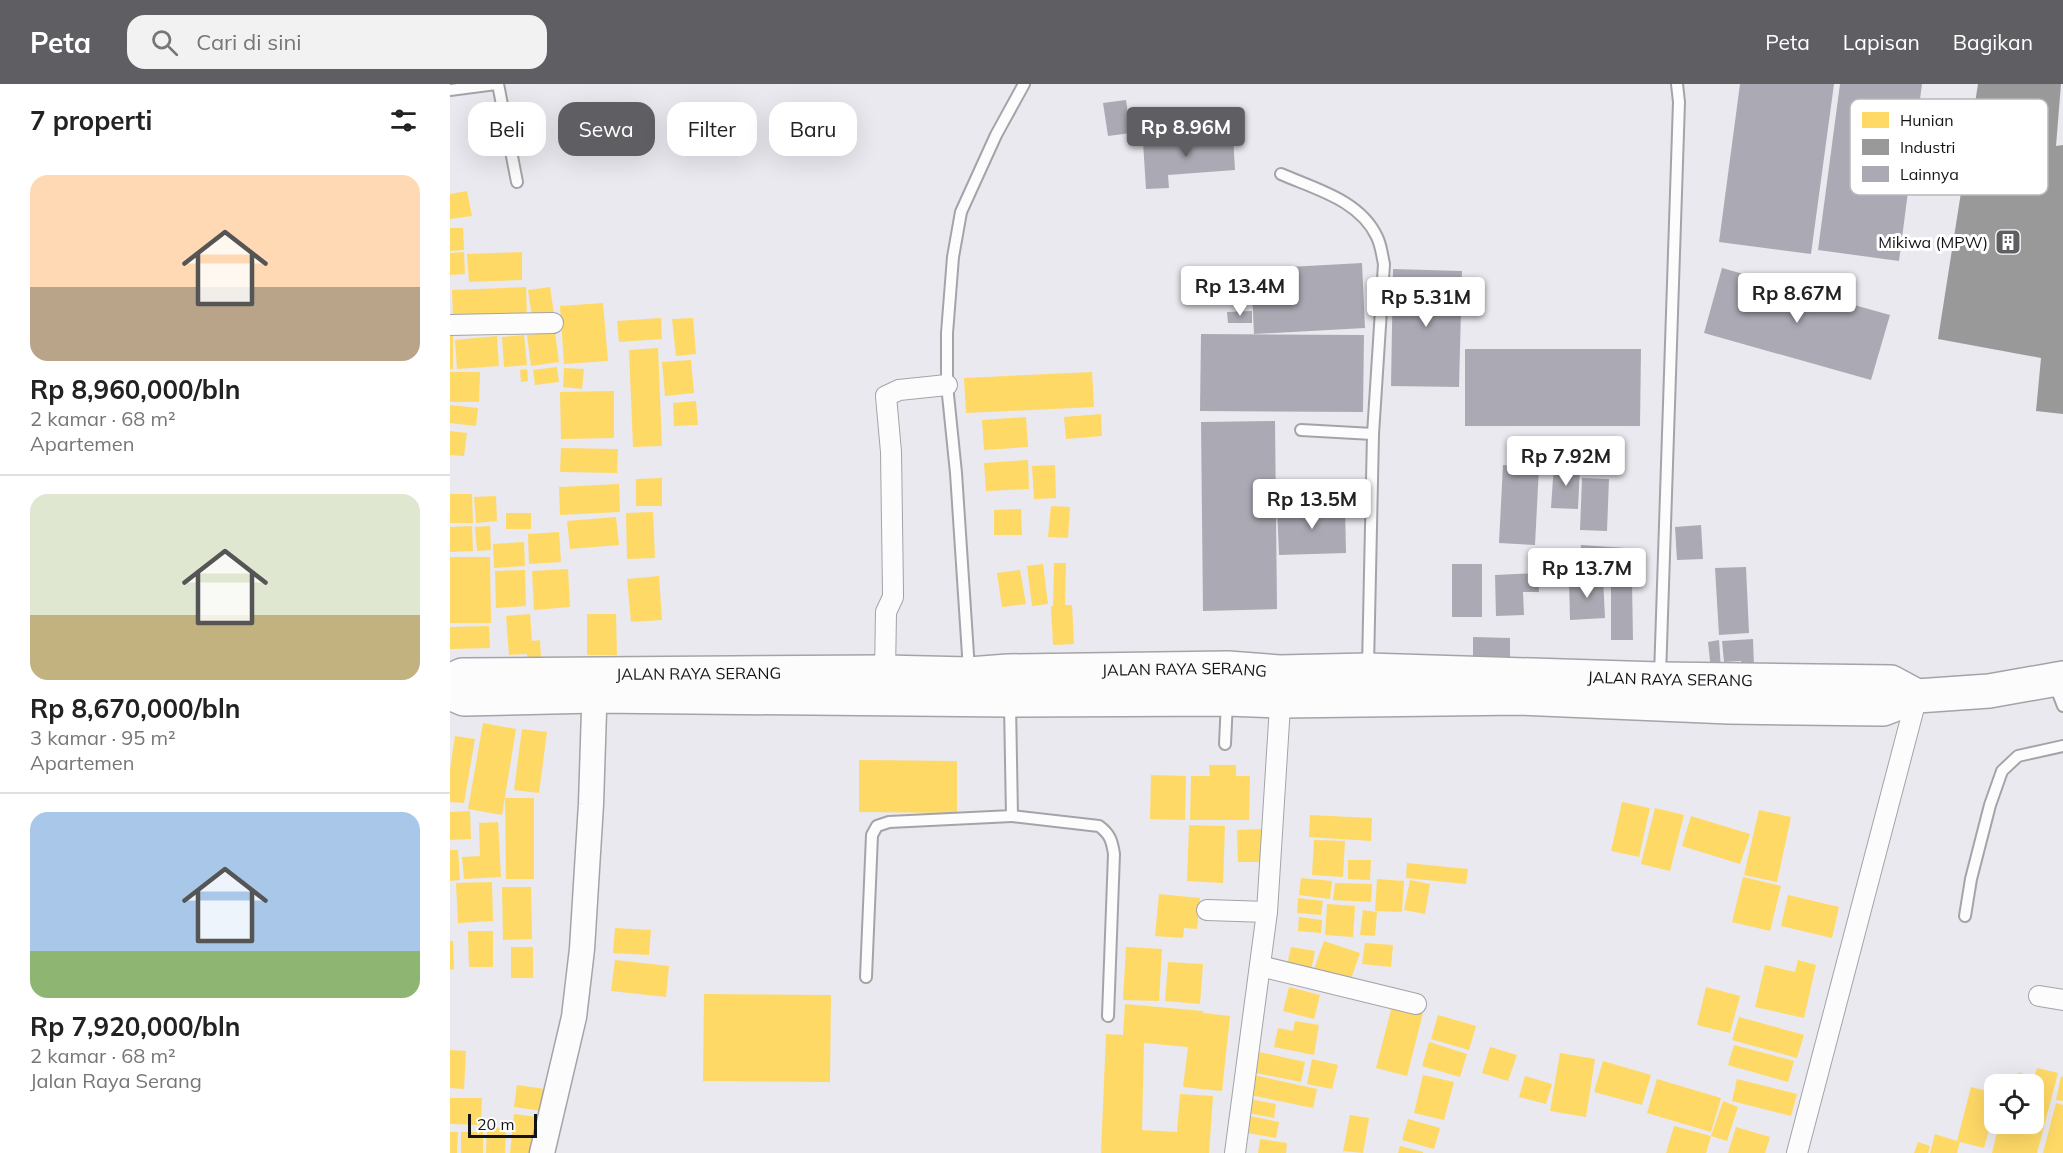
<!DOCTYPE html>
<html lang="id">
<meta charset="utf-8">
<style>
:root{--surface:#fff;--page:#f2f2f2;--text:#222;--muted:#767676;--line:#e0e0e0;--accent:#5f5f63}
body{margin:0;font-family:Mulish,sans-serif;background:var(--page);color:var(--text);height:100vh;display:flex;flex-direction:column;font-size:22px;white-space:nowrap}
*{box-sizing:border-box;margin:0}
p{font-size:20px;color:var(--muted)}
.icon{flex:none;width:33px;height:33px;fill:none;stroke:currentColor;stroke-width:2;stroke-linecap:round;stroke-linejoin:round}
.map{position:relative;flex:1;overflow:hidden}
.drawer{display:flex;flex-direction:column;background:var(--surface);width:450px}
.drawer>*{flex:none}
.guide{position:absolute;left:18px;top:18px;width:570px;height:54px;display:flex;gap:12px}
.tools{position:absolute;left:1534px;top:990px;display:grid;gap:12px}
.tools a{display:grid;place-items:center;width:60px;height:60px;border-radius:12px;background:var(--surface);box-shadow:0 6px 24px #0002;font-size:30px}
.scale{position:absolute;left:18px;bottom:15px;width:69px;box-sizing:border-box;padding-left:6px;border:3px solid #141418;border-top:0;font-size:16px;line-height:21px;white-space:nowrap;color:#141418;-webkit-text-stroke:4px #fff;paint-order:stroke}
.price{position:absolute;translate:-50% -51px;padding:0 14px;border-radius:6px;background:#fff;color:#222;font-size:20px;line-height:39px;filter:drop-shadow(0 2px 3px #0008)}
.price::after{content:'';position:absolute;left:50%;top:36px;width:18px;height:14px;margin-left:-9px;background:inherit;clip-path:polygon(0 0,100% 0,50% 100%)}
.price.on{background:var(--accent);color:#fff}
ul{padding:0;list-style:none}
li{display:grid;align-content:center;gap:12px;height:318px;padding:0 30px}
li+li{border-top:2px solid var(--line)}
li span{display:grid;place-items:center;height:186px;border-radius:18px;color:#555}
li>.icon{margin-inline-start:auto}
span .icon{width:108px;height:108px;fill:#fffc;stroke-width:1}
li b{font-size:26px}
h2{display:flex;justify-content:space-between;align-items:center;height:72px;padding:0 30px;font-size:26px}
.pill{padding:0 21px;border-radius:18px;background:var(--surface);box-shadow:0 6px 24px #0002;font-size:21px;line-height:54px}
.pill.on{background:var(--accent);color:#fff}
header{display:flex;align-items:center;gap:36px;box-sizing:border-box;height:84px;padding:0 30px;background:var(--accent);color:#fff}
header strong{font-size:28px}
nav{display:flex;gap:33px;margin-inline-start:auto;font-size:21px}
.search{width:420px;height:54px;background:var(--page);display:flex;align-items:center;gap:15px;box-sizing:border-box;padding:0 21px;border-radius:18px;color:var(--muted);font-size:22px}
main{display:flex;flex:1;min-height:0}
.map>svg:first-child{display:block}
</style>
<header>
<strong>Peta</strong>
<div class="search"><svg class="icon" aria-label="search" viewBox="0 0 24 24"><circle cx="10" cy="10" r="6"/><path d="M15 15l6 6"/></svg>Cari di sini</div>
<nav><a>Peta</a><a>Lapisan</a><a>Bagikan</a></nav>
</header>
<main>
<section class="drawer">
<h2>7 properti<svg class="icon" aria-label="filters" viewBox="0 0 24 24"><path d="M4 7h16M4 17h16"/><circle cx="9" cy="7" r="2"/><circle cx="15" cy="17" r="2"/></svg></h2>
<ul>
<li><span style="background:linear-gradient(#ffd9b3 60%,#b9a48a 0)"><svg class="icon" aria-label="home" viewBox="0 0 24 24"><path d="M3 11l9-7 9 7M6 9v11h12V9"/></svg></span><div><b>Rp 8,960,000/bln</b><p>2 kamar · 68 m²</p><p>Apartemen</p></div></li>
<li><span style="background:linear-gradient(#dfe7d0 65%,#c2b280 0)"><svg class="icon" aria-label="home" viewBox="0 0 24 24"><path d="M3 11l9-7 9 7M6 9v11h12V9"/></svg></span><div><b>Rp 8,670,000/bln</b><p>3 kamar · 95 m²</p><p>Apartemen</p></div></li>
<li><span style="background:linear-gradient(#a9c7e8 75%,#8fb573 0)"><svg class="icon" aria-label="home" viewBox="0 0 24 24"><path d="M3 11l9-7 9 7M6 9v11h12V9"/></svg></span><div><b>Rp 7,920,000/bln</b><p>2 kamar · 68 m²</p><p>Jalan Raya Serang</p></div></li>
</ul>
</section>
<div class="map">
<svg width="1613" height="1069" viewBox="0 0 1613 1069">
<rect width="100%" height="100%" fill="#e9e9ef"/>
<g fill="#ffd966">
<polygon points="17,107 22,132 0,135 0,110"/>
<polygon points="0,144 13,144 14,166 0,167"/>
<polygon points="14,168 15,190 0,191 0,169"/>
<polygon points="72,168 72,196 19,198 17,170"/>
<polygon points="76,203 77,233 3,236 2,206"/>
<polygon points="100,203 104,230 82,233 78,206"/>
<polygon points="153,219 158,277 114,280 110,222"/>
<polygon points="211,234 212,255 169,258 167,237"/>
<polygon points="243,234 246,270 226,272 222,235"/>
<rect x="0" y="247" width="3" height="38"/>
<polygon points="105,248 109,278 81,282 77,251"/>
<polygon points="74,251 77,281 54,283 52,253"/>
<polygon points="47,252 49,282 7,285 5,256"/>
<polygon points="208,264 212,362 183,363 179,266"/>
<polygon points="241,276 244,309 215,312 212,278"/>
<polygon points="107,283 109,298 85,301 83,286"/>
<polygon points="114,284 134,285 132,305 113,303"/>
<polygon points="77,285 78,297 71,298 70,286"/>
<polygon points="0,288 30,288 29,318 0,318"/>
<polygon points="642,288 644,323 516,329 514,294"/>
<polygon points="164,307 164,354 111,355 110,308"/>
<polygon points="246,317 248,341 224,342 223,319"/>
<polygon points="0,321 28,324 26,342 0,339"/>
<polygon points="651,330 652,352 616,355 614,333"/>
<polygon points="576,333 578,363 534,366 532,336"/>
<polygon points="0,347 17,349 14,372 0,371"/>
<polygon points="111,364 168,365 167,389 110,388"/>
<polygon points="578,376 579,405 536,407 534,379"/>
<polygon points="605,381 606,414 584,415 582,382"/>
<polygon points="212,394 212,422 186,422 186,395"/>
<polygon points="169,400 170,428 110,431 109,403"/>
<polygon points="0,410 22,410 23,439 0,439"/>
<polygon points="46,412 47,437 26,439 24,413"/>
<polygon points="601,422 620,423 618,454 598,453"/>
<polygon points="571,425 572,451 544,451 544,426"/>
<polygon points="203,428 205,474 177,475 176,429"/>
<rect x="56" y="429" width="25" height="16"/>
<polygon points="166,433 169,461 120,465 117,437"/>
<polygon points="22,442 23,467 0,468 0,443"/>
<polygon points="40,442 41,466 27,467 25,443"/>
<polygon points="109,448 111,478 79,480 78,450"/>
<polygon points="74,458 75,482 44,484 43,460"/>
<polygon points="0,473 40,473 41,539 0,539"/>
<polygon points="604,479 616,479 615,521 622,521 624,560 603,561 601,522 603,522"/>
<polygon points="593,480 598,520 582,522 577,482"/>
<polygon points="118,485 120,523 84,526 82,487"/>
<polygon points="75,486 76,522 46,524 45,487"/>
<polygon points="570,486 576,520 552,523 547,489"/>
<polygon points="209,492 212,536 181,538 177,495"/>
<polygon points="80,530 82,557 90,556 91,574 77,574 77,570 59,571 56,532"/>
<polygon points="137,530 166,530 167,571 137,571"/>
<polygon points="39,542 40,564 0,565 0,543"/>
<polygon points="33,639 66,645 52,731 18,725"/>
<polygon points="72,645 97,648 89,709 64,706"/>
<polygon points="5,652 25,655 14,719 0,718 0,685"/>
<polygon points="409,676 507,677 507,729 409,728"/>
<polygon points="759,681 786,681 786,692 800,692 799,736 740,736 741,692 760,692"/>
<polygon points="701,691 736,692 735,736 700,735"/>
<polygon points="55,714 84,714 84,795 56,795"/>
<polygon points="1172,718 1200,724 1189,773 1161,767"/>
<polygon points="1205,724 1234,731 1220,787 1191,780"/>
<polygon points="1309,726 1341,733 1327,798 1294,791"/>
<polygon points="20,727 21,755 0,756 0,728"/>
<polygon points="860,731 922,734 921,757 859,753"/>
<polygon points="1241,732 1300,750 1290,780 1232,762"/>
<polygon points="48,738 51,793 14,795 12,773 30,772 29,739"/>
<polygon points="739,741 775,742 773,799 737,797"/>
<polygon points="812,745 813,778 788,778 787,746"/>
<polygon points="864,756 895,757 893,793 862,791"/>
<polygon points="0,766 8,766 10,796 0,797"/>
<polygon points="898,776 921,776 920,796 898,795"/>
<polygon points="957,779 1018,785 1016,800 956,794"/>
<polygon points="1293,793 1331,802 1320,847 1282,838"/>
<polygon points="851,794 882,797 880,815 849,811"/>
<polygon points="927,795 954,797 952,828 925,827"/>
<polygon points="960,796 980,800 975,830 954,826"/>
<polygon points="42,798 43,837 8,839 6,799"/>
<polygon points="885,799 922,800 921,818 883,816"/>
<polygon points="52,803 81,803 82,855 53,856"/>
<polygon points="709,810 750,814 747,845 734,844 733,854 705,852"/>
<polygon points="1338,811 1389,823 1382,854 1331,842"/>
<polygon points="848,814 873,817 871,831 847,829"/>
<polygon points="877,820 905,822 903,853 875,851"/>
<polygon points="913,826 927,828 925,852 910,851"/>
<polygon points="849,833 872,836 871,849 848,847"/>
<polygon points="165,844 201,846 199,871 163,869"/>
<polygon points="18,847 43,847 43,883 19,883"/>
<polygon points="0,857 3,857 4,885 0,886"/>
<polygon points="874,857 910,869 900,898 864,885"/>
<polygon points="915,859 943,861 941,883 912,880"/>
<rect x="61" y="863" width="22" height="31"/>
<polygon points="676,863 712,865 709,917 673,916"/>
<polygon points="841,863 865,867 860,891 836,886"/>
<polygon points="165,876 219,882 216,913 161,907"/>
<polygon points="1348,876 1366,881 1354,934 1305,923 1315,881 1345,888"/>
<polygon points="718,878 753,880 750,920 715,917"/>
<polygon points="839,903 870,911 864,935 833,927"/>
<polygon points="1256,903 1290,912 1280,949 1247,941"/>
<polygon points="254,910 381,911 380,998 253,997"/>
<polygon points="675,920 753,927 753,929 780,932 772,1007 733,1003 738,963 694,959 692,1046 727,1048 730,1010 763,1012 759,1069 651,1069 656,950 673,951"/>
<polygon points="942,922 973,929 957,992 926,984"/>
<polygon points="988,931 1026,942 1019,966 981,955"/>
<polygon points="1289,933 1354,951 1347,974 1282,956"/>
<polygon points="845,937 869,941 864,971 824,963 828,944 843,947"/>
<polygon points="979,958 1017,970 1010,993 972,982"/>
<polygon points="1284,961 1344,977 1338,998 1278,981"/>
<polygon points="1040,963 1067,971 1058,997 1032,989"/>
<polygon points="0,966 16,967 14,1005 0,1004"/>
<polygon points="805,967 855,978 851,998 801,988"/>
<polygon points="1110,969 1145,975 1136,1033 1100,1027"/>
<polygon points="862,975 888,981 882,1005 857,1000"/>
<polygon points="1153,977 1201,991 1192,1021 1144,1008"/>
<polygon points="1587,984 1608,989 1587,1069 1542,1069 1549,1040 1584,1040 1584,1000 1558,1000 1559,998 1565,999 1569,988 1584,994"/>
<polygon points="799,990 867,1005 863,1024 795,1010"/>
<polygon points="973,991 1004,998 994,1036 964,1029"/>
<polygon points="1075,992 1102,1000 1096,1020 1069,1013"/>
<polygon points="1611,992 1613,993 1613,1017 1606,1016"/>
<polygon points="1207,995 1271,1014 1261,1048 1197,1029"/>
<polygon points="1287,995 1347,1010 1341,1032 1282,1017"/>
<polygon points="67,1001 95,1005 92,1027 64,1023"/>
<polygon points="1521,1003 1545,1009 1545,1024 1534,1064 1510,1058 1507,1069 1480,1069 1485,1050 1507,1057"/>
<polygon points="0,1014 32,1014 31,1041 0,1040"/>
<polygon points="800,1015 826,1020 824,1034 798,1029"/>
<polygon points="1273,1017 1288,1023 1277,1057 1261,1052"/>
<polygon points="1606,1019 1613,1021 1613,1069 1593,1069"/>
<polygon points="64,1030 88,1033 84,1069 60,1069"/>
<polygon points="900,1031 919,1034 913,1069 893,1067"/>
<polygon points="800,1032 829,1038 826,1054 797,1049"/>
<polygon points="958,1035 990,1044 984,1065 952,1056"/>
<polygon points="1224,1042 1261,1052 1256,1069 1216,1069"/>
<polygon points="37,1043 56,1044 55,1069 36,1069"/>
<polygon points="1286,1043 1320,1053 1315,1069 1278,1069"/>
<polygon points="0,1048 8,1048 7,1069 0,1069"/>
<rect x="11" y="1048" width="22" height="21"/>
<polygon points="810,1055 837,1059 836,1069 808,1069"/>
<polygon points="1468,1058 1480,1062 1478,1069 1464,1069"/>
<polygon points="950,1062 973,1068 973,1069 948,1069"/>
</g>
<polygon fill="#999" points="1528,0 1611,0 1606,62 1613,61 1613,330 1586,327 1591,274 1488,255"/>
<g fill="#abaab4">
<polygon points="1290,0 1384,0 1361,170 1269,158"/>
<polygon points="1390,0 1472,0 1449,177 1368,166"/>
<polygon points="676,16 681,49 658,52 653,19"/>
<polygon points="783,51 785,86 718,91 719,104 696,105 693,58"/>
<polygon points="912,179 915,244 804,250 801,185"/>
<polygon points="1272,184 1440,231 1421,296 1254,249"/>
<polygon points="943,185 1012,187 1009,303 941,302"/>
<polygon points="802,227 802,239 778,239 777,228"/>
<polygon points="751,250 914,251 913,328 750,327"/>
<polygon points="1015,265 1191,265 1190,342 1015,342"/>
<polygon points="825,337 827,525 753,527 751,338"/>
<polygon points="1104,380 1130,382 1128,425 1101,424"/>
<polygon points="1053,381 1089,383 1085,461 1049,459"/>
<polygon points="1132,394 1159,395 1157,447 1130,446"/>
<polygon points="895,421 896,469 829,471 827,423"/>
<polygon points="1251,441 1253,475 1227,476 1225,443"/>
<polygon points="1131,461 1176,464 1175,489 1130,486"/>
<rect x="1002" y="480" width="30" height="53"/>
<polygon points="1296,483 1299,549 1269,551 1265,484"/>
<polygon points="1088,489 1089,508 1073,508 1074,531 1046,532 1045,491"/>
<polygon points="1153,493 1155,534 1120,536 1119,495"/>
<polygon points="1161,497 1182,497 1183,556 1161,556"/>
<polygon points="1023,553 1060,554 1060,577 1023,577"/>
<polygon points="1303,555 1304,583 1291,583 1291,577 1274,578 1272,557"/>
<polygon points="1269,556 1271,585 1261,586 1258,558"/>
</g>
<g fill="none" stroke-linecap="round" stroke-linejoin="round">
<g stroke="#a4a3a8" stroke-width="14">
<g id="service">
<polyline points="48,0 67,98"/>
<polyline points="0,6 46,0"/>
<path d="M831 90C865 105 910 116 927 153 931 161 932 171 934 180L923 350 918 582"/>
<polyline points="851,346 923,350"/>
<polyline points="519,586 506,389 497,301 497,249 503,173 511,128 546,51 574,0"/>
<polyline points="1210,592 1229,18 1227,0"/>
<polyline points="1604,599 1613,622"/>
<polyline points="775,660 777,617"/>
<path d="M562 732 649 742C660 750 662 757 664 770L658 932"/>
<polyline points="1515,832 1521,795 1540,721 1552,687 1568,672 1613,662"/>
<polyline points="416,893 422,751 427,742 439,738 562,732 560,620"/>
</g>
</g>
<g stroke="#a4a3a8" stroke-width="22">
<g id="minor">
<polyline points="0,241 103,239"/>
<polyline points="435,588 436,528 443,513 443,507 441,368 436,312 449,306 497,301"/>
<polyline points="757,826 817,828"/>
<polyline points="810,882 966,920"/>
<polyline points="1589,912 1613,916"/>
<polyline points="785,1069 817,828 831,606"/>
<polyline points="1347,1069 1467,612"/>
</g>
</g>
<g stroke="#a4a3a8" stroke-width="27">
<polyline id="tertiary" points="92,1069 124,933 132,865 141,720 145,596"/>
</g>
<g stroke="#a4a3a8" stroke-width="36">
<g id="trunk">
<path id="s1" d="M0 597 12 591 435 588 519 590 558 587 778 584 830 588 918 586 1209 595 1441 598 1467 612"/>
<polyline points="0,609 14,615 145,612 560,616 777,615 831,617 1071,614 1279,623 1433,625 1467,612 1539,607 1613,594"/>
</g>
</g>
<use href="#service" stroke="#fcfcfd" stroke-width="10"/>
<use href="#minor" stroke="#fcfcfd" stroke-width="20"/>
<use href="#tertiary" stroke="#fcfcfd" stroke-width="24"/>
<use href="#trunk" stroke="#fcfcfd" stroke-width="33"/>
</g>
<defs>
<g id="building-square" transform="scale(1.35)"><rect x="-9" y="-9" width="18" height="18" rx="4" fill="#5f5f63" stroke="#fff"/><path d="M-4-6H4V6H1V3H-1V6H-4ZM-2.5-4.3h1.7v1.8h-1.7ZM.8-4.3h1.7v1.8H.8ZM-2.5-1h1.7V.8h-1.7ZM.8-1h1.7V.8H.8Z" fill="#fff"/></g>
</defs>
<g fill-rule="evenodd">
<use href="#building-square" x="1558" y="158"/>
</g>
<g text-anchor="middle" dominant-baseline="central" stroke-width="6" stroke-linejoin="round" paint-order="stroke">
<g font-size="16" fill="#141418" stroke="#fff" text-anchor="end">
<text x="1538" y="158">Mikiwa (MPW)</text>
</g>
<g font-size="16" fill="#141418" stroke="#fff">
<text stroke="none"><textPath href="#s1" startOffset="736">JALAN RAYA SERANG</textPath></text>
<text stroke="none"><textPath href="#s1" startOffset="250">JALAN RAYA SERANG</textPath></text>
<text stroke="none"><textPath href="#s1" startOffset="1222">JALAN RAYA SERANG</textPath></text>
</g>
</g>
<rect x="1400" y="15" width="198" height="96" rx="9" fill="#fff" stroke="#b8b8ba" stroke-width="1.5"/>
<rect x="1412" y="28" width="27" height="16" fill="#ffd966"/>
<rect x="1412" y="55" width="27" height="16" fill="#999"/>
<rect x="1412" y="82" width="27" height="16" fill="#abaab4"/>
<g font-size="16" fill="#141418">
<text x="1450" y="42">Hunian</text>
<text x="1450" y="69">Industri</text>
<text x="1450" y="96">Lainnya</text>
</g>
</svg>
<div class="tools">
<a><svg class="icon" aria-label="locate" viewBox="0 0 24 24"><circle cx="12" cy="12" r="6"/><path d="M12 2v4M12 18v4M2 12h4M18 12h4"/></svg></a>
</div>
<div class="scale">20 m</div>
<b class="price on" style="left:736px;top:74px">Rp 8.96M</b>
<b class="price" style="left:790px;top:233px">Rp 13.4M</b>
<b class="price" style="left:1347px;top:240px">Rp 8.67M</b>
<b class="price" style="left:976px;top:244px">Rp 5.31M</b>
<b class="price" style="left:1116px;top:403px">Rp 7.92M</b>
<b class="price" style="left:862px;top:446px">Rp 13.5M</b>
<b class="price" style="left:1137px;top:515px">Rp 13.7M</b>
<div class="guide">
<a class="pill">Beli</a>
<a class="pill on">Sewa</a>
<a class="pill">Filter</a>
<a class="pill">Baru</a>
</div>
</div>
</main>
